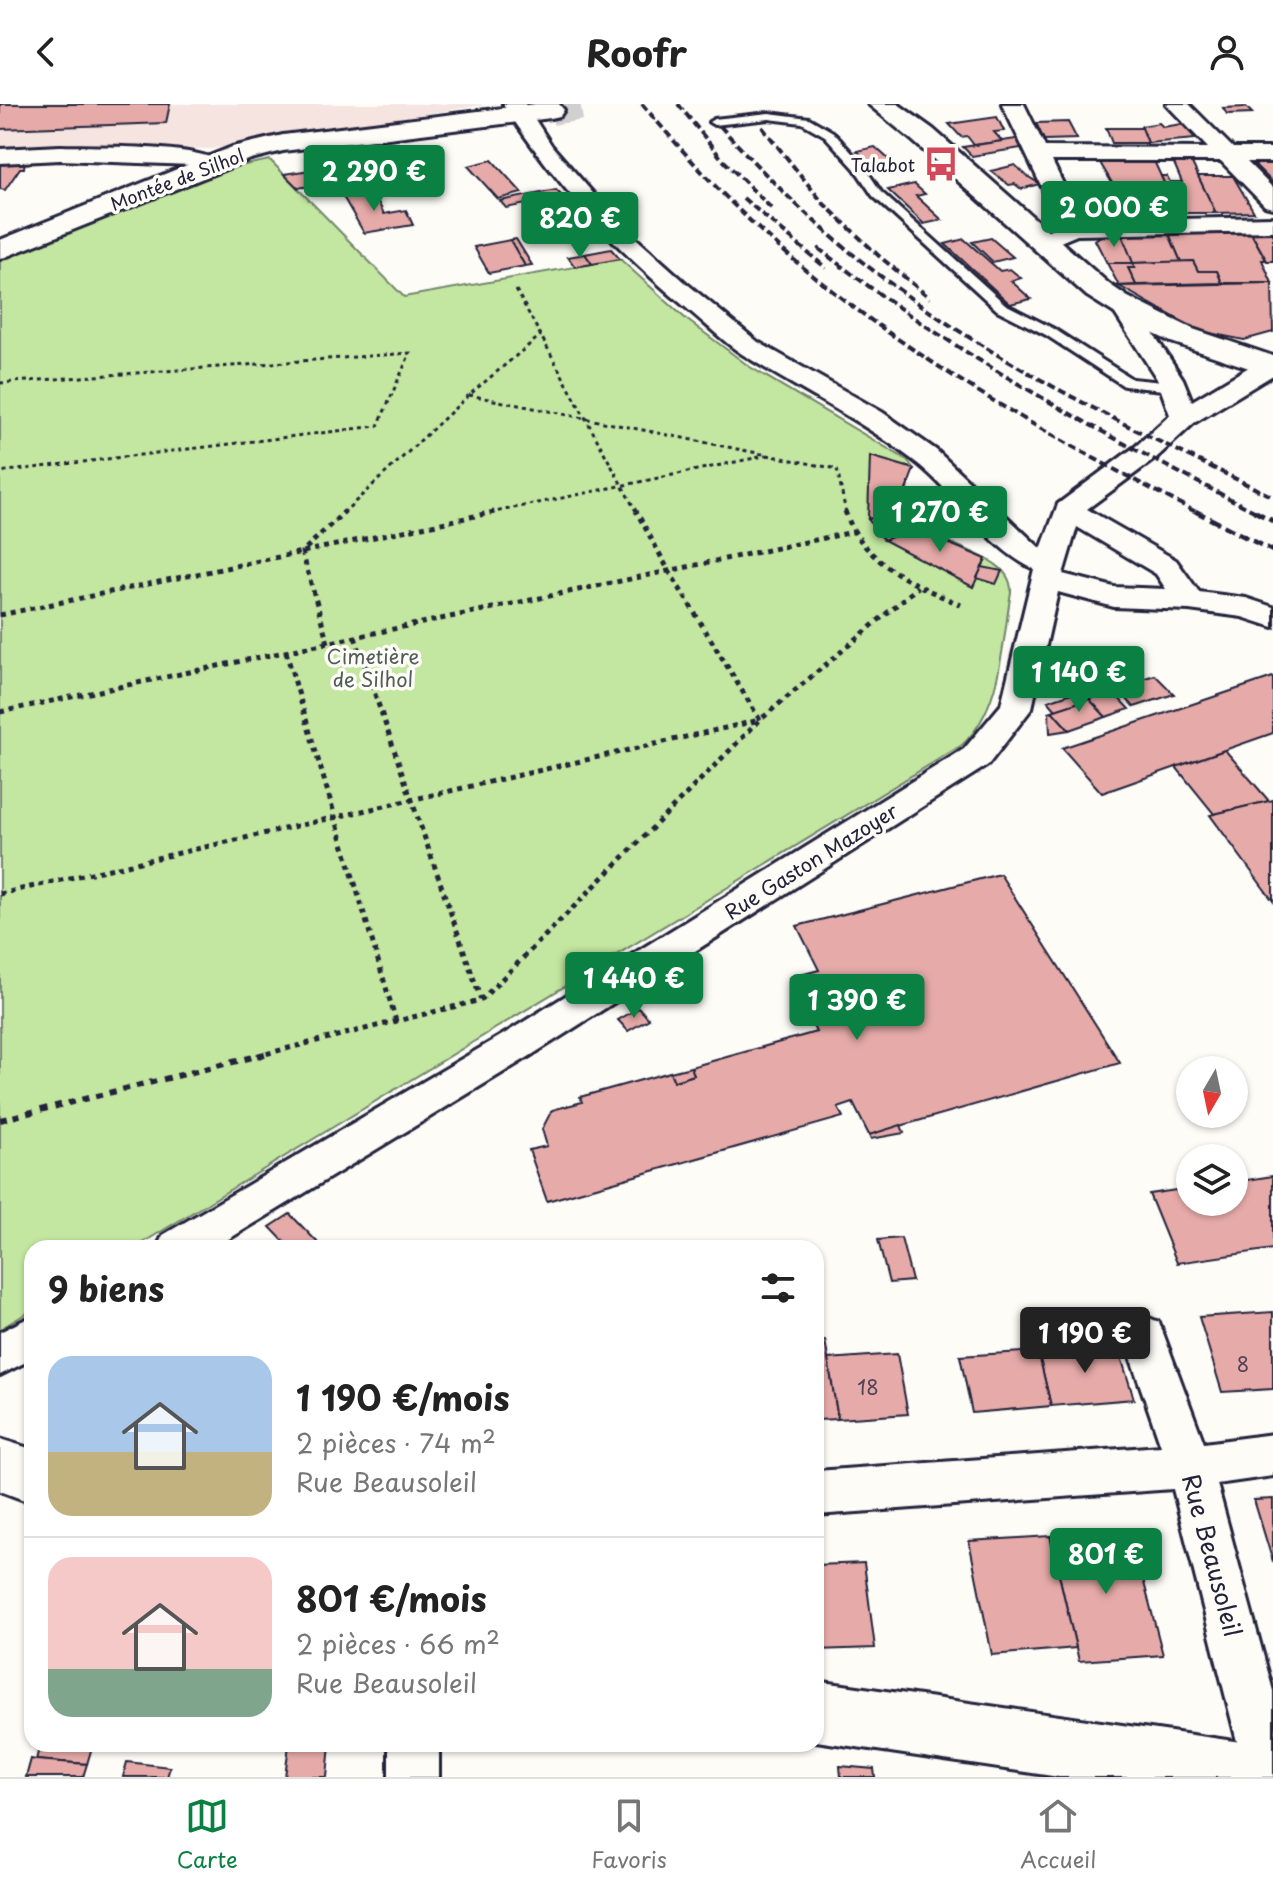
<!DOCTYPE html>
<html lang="fr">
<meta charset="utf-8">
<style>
:root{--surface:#fff;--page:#f2f2f2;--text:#222;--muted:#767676;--line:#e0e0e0;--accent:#0b8043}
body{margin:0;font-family:"Playpen Sans",sans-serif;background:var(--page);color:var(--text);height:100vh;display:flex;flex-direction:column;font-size:30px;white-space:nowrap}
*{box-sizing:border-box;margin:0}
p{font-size:26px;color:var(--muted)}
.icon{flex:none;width:44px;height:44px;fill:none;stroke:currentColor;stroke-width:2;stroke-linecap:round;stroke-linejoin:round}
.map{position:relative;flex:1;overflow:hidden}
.panel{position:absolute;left:24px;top:1136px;width:800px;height:512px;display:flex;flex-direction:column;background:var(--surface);border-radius:24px;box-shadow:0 2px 6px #0004}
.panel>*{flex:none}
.needle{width:52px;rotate:189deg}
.fabs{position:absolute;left:1176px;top:952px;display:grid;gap:16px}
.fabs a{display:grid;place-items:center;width:72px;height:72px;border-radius:50%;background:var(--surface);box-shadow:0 2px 6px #0004;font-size:40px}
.price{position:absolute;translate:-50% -68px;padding:0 18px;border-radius:8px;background:var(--accent);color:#fff;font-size:26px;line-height:52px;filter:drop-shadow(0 2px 4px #0008)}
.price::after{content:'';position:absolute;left:50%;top:48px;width:24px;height:18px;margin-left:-12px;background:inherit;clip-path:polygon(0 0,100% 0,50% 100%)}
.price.current{background:#222;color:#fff}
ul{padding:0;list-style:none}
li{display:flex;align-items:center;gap:24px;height:200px;padding:0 24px}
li+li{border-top:2px solid var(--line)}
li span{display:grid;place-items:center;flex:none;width:224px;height:160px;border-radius:24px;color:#555}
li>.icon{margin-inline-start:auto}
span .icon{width:96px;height:96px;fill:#fffc;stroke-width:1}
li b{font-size:34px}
h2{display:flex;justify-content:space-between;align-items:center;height:96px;padding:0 24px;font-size:34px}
header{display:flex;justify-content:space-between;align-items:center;height:104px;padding:0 24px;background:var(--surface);font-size:36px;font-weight:700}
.tab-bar{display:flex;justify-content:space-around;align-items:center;height:112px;border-top:2px solid var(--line);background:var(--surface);font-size:22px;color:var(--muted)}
.tab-bar a{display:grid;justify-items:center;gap:4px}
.tab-bar .current{color:var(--accent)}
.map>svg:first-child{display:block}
</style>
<header><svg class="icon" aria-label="back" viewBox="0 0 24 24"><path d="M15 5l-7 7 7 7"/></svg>Roofr<svg class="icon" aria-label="person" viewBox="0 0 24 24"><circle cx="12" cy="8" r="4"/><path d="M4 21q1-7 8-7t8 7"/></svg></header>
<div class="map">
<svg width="1273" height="1673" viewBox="0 0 1273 1673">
<rect width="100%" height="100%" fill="#fdfcf7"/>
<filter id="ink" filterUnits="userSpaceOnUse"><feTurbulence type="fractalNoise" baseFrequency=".0125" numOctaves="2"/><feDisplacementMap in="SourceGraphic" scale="16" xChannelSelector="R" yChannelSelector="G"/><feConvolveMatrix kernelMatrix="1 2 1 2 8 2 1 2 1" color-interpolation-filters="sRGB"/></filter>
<g filter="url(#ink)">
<polygon fill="#f6e4e0" points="0,0 482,0 482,1 211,45 0,42"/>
<path fill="#c3e7a0" stroke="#72846e" stroke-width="2" d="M270 56 404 193 620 155 686 215 750 263 907 356 914 365C873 449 1013 433 1011 488 1002 540 1002 604 962 641L134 1144H32V1206L0 1225V156L215 67Z"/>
<g fill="#e6aba9" stroke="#22223b" stroke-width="2">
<polygon points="0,0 170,0 166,19 0,25"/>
<polygon points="1246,3 1252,9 1227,10 1223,4"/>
<polygon points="997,13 1004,27 994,28 1002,37 974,41 967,32 961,33 949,20"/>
<polygon points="1068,18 1077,35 1044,36 1036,19"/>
<polygon points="1159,19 1163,23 1182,20 1196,35 1148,39 1141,22"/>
<polygon points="1106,24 1142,24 1148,39 1112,39"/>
<polygon points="1022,34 1027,43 972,52 963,43"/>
<polygon points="875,43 894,60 876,64 857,47"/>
<polygon points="408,50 416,66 389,70 385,73 390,83 372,86 364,71 381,69 374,56"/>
<polygon points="25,56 24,64 20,64 5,86 0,85 0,57"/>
<polygon points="374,56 381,69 364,71 357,59"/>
<polygon points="492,56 522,89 498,95 468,62"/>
<polygon points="1099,57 1154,57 1179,111 1131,111"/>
<polygon points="1173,57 1191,57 1216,109 1178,109 1161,72 1167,72 1170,78 1182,78"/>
<polygon points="1256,57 1273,57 1273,79 1254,60"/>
<polygon points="357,59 365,73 298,84 284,70"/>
<polygon points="1015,61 1027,72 1040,80 1021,85 1015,80 1009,81 991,67"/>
<polygon points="1198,72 1233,72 1254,108 1216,109"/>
<polygon points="914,80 925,90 916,92 942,116 924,120 888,86"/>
<polygon points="372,86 384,110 406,106 413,121 364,129 342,91"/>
<polygon points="556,86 563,93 506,104 500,97"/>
<polygon points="1109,88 1122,111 1083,113 1071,90"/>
<polygon points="572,108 579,122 584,121 588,128 552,131 542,113"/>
<polygon points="1273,128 1273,157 1267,157 1251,129"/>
<polygon points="1251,129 1266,156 1262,156 1272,179 1222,179 1217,167 1198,167 1193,157 1181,158 1169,130"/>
<polygon points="1169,130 1181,158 1133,159 1122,131"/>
<polygon points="1102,131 1122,131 1133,159 1107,159 1095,136"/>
<polygon points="991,134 1013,153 993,158 972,138"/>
<polygon points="516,135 532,161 525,162 510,136"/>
<polygon points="964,135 1000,167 1010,165 1021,174 1011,177 1031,195 1010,200 945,140"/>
<polygon points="510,136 525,162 489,169 474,143"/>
<polygon points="611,145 620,155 592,160 585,150"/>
<polygon points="585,150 592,160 575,163 568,153"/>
<polygon points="1193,157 1198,167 1217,167 1222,179 1136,181 1128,164 1135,164 1133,159"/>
<polygon points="1107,159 1132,159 1135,164 1128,164 1136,181 1119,182"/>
<polygon points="1272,179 1273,228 1244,236 1199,227 1119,182"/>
<polygon points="870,352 914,365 906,386 912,408 868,415"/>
<polygon points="912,408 922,422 884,436 868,415"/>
<polygon points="922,422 943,437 986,455 973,483 884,436"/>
<polygon points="982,463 1002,467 996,480 977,474"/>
<polygon points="1155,571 1174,590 1134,603 1116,583"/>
<polygon points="1273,573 1273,629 1102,689 1062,644"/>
<polygon points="1081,586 1089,595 1056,606 1048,597"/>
<polygon points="1112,587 1129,605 1106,613 1089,595"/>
<polygon points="1089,595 1106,613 1069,626 1052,607"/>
<polygon points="1052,607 1069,626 1050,629 1049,609"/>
<polygon points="1225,646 1269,697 1214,710 1176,663"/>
<polygon points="1273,696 1273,797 1210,711"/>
<polygon points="1000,770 1120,959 869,1031 853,999 838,1004 843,1013 547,1097 529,1046 547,1042 542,1025 552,1006 582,998 580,993 670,968 674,977 694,971 691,963 816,928 789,874 819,866 797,822"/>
<polygon points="639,904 649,915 628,927 618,916"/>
<polygon points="691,963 694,971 674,977 670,968"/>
<polygon points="901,1021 904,1029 871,1035 869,1031"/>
<polygon points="1273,1072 1273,1145 1177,1159 1149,1090 1190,1084 1190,1098 1234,1098 1234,1078"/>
<polygon points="290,1110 323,1144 290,1144 270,1123"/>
<polygon points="901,1134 912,1177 889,1179 878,1136"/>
<polygon points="1273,1208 1273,1285 1222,1288 1199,1213"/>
<polygon points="825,1236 838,1315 816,1316 816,1237"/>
<polygon points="1117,1240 1134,1295 1051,1302 1038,1247"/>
<polygon points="1038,1247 1051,1302 972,1309 960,1252"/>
<polygon points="897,1250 908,1310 838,1315 828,1255"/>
<polygon points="1273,1395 1273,1458 1254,1396"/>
<polygon points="1130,1425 1163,1551 1079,1557 1050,1432"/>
<polygon points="1050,1432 1076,1544 992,1551 969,1437"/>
<polygon points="864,1459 875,1544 816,1546 816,1461"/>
<polygon points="40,1640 93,1640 87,1660 36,1656"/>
<polygon points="289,1640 330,1640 327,1673 285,1673"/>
<polygon points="31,1655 36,1656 87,1660 83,1673 26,1673"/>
<polygon points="127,1658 170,1663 167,1673 123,1673"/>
<polygon points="840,1662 874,1665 875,1673 841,1673"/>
</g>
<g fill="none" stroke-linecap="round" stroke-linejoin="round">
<polyline stroke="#d1d0d1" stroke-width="30" stroke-dasharray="30 15" stroke-linecap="butt" points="551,6 588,0"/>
<g stroke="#22223b" stroke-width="6">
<polygon id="service" points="769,9 809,14 833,28 863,61 881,88 1005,200 1054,225 1132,275 1173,279 1180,283 1173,287 1124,282 1046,231 997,206 873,92 855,65 825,32 802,19 769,15 714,21 709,18 714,15"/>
</g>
<g stroke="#22223b" stroke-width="6">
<g id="minor">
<path d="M503 0H525L552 42 619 119 686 179 758 238 882 308 936 346 1041 445 1058 400 1136 342 1170 311 1157 275 1112 205 1116 200H1134L1183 275 1192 297 1264 254 1273 252V271L1194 319 1156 354 1087 405 1176 456 1199 488 1246 494 1273 503V523L1242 513 1189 506 1114 503 1058 488 1032 604 988 661 530 952 214 1144H157L163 1131 504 930 964 645 1001 601 1034 465C986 443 956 388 913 356 859 315 799 286 742 250 724 238 707 221 690 207 617 147 555 80 503 0ZM1077 423 1156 470 1166 485 1114 483 1063 470Z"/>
<polygon points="1002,0 1024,0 1045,43 1208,44 1166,0 1189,0 1233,44 1273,44 1273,58 1247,58 1273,84 1273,104 1265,102 1221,57 1052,57 1081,117 1273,113 1273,127 1077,131 1053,141 1037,141 1033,136 1037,131 1060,121"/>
<path d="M60 42C89 43 206 40 221 60L210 67 192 61 60 56 0 59V45Z"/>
<polygon points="32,1212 32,1255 0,1271 0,1228"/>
<polygon points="1144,1212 1159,1218 1204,1339 1273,1330 1273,1372 1217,1380 1273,1587 1273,1673 1246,1673 1173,1385 816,1411 816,1367 1161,1342 1123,1232 1129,1218"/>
<rect x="389" y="1640" width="50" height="33"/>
</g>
</g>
<g stroke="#22223b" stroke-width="6">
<g id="tertiary">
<polygon points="0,1335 32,1345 32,1399 0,1387"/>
<polygon points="816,1577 1269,1642 1273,1644 1273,1673 1059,1673 816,1637"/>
</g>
</g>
<g stroke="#22223b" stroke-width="6">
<g id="secondary">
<polygon points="535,0 559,0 564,6 560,12 551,14 283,47 251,55 0,155 0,136 232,43 283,31"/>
<polygon points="868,0 898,0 933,25 1109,180 1128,193 1193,225 1273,252 1273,272 1171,238 1127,217 1087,192 913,37"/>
</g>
</g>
<g stroke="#22223b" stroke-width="3" stroke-dasharray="4 4" stroke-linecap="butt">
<polyline points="516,186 637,409"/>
<polyline points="0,279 410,249 378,322 0,368"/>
<polyline points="469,291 837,365 846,409"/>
<polyline points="343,409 469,291 541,231"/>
<polyline points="490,409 769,351"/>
</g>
<g stroke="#22223b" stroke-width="5" stroke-dasharray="5 5" stroke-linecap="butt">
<path d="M845 407C863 460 914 480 961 501"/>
<polyline points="0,511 499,407"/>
<polyline points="355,533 481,896"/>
<polyline points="328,539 302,448 345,407"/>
<polyline points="286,548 396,917"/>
<polyline points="0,608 853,428"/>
<polyline points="0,790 760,616 669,467 636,407"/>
<polyline points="257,952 481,896 760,616 918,483"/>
</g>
<polyline stroke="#22223b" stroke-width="6" stroke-dasharray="7 7" stroke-linecap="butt" points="0,1016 265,950"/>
<use href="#service" fill="#fdfcf7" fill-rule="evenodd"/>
<use href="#minor" fill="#fdfcf7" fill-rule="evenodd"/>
<use href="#tertiary" fill="#fdfcf7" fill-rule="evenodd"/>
<use href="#secondary" fill="#fdfcf7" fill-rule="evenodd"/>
<g stroke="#22223b" stroke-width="4" stroke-dasharray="8 4" stroke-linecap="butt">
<path d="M642 0C683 48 724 94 771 136 897 248 1049 333 1198 409"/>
<polyline points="678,0 722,55 772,105"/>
<path d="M720 22C772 79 827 133 890 179 1007 267 1142 329 1273 393"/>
<polyline points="762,23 823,99 879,152 930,194"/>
<polyline points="743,94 826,164"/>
<path d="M818 144C954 251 1104 331 1258 409"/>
</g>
<g stroke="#22223b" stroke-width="5" stroke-dasharray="11 5" stroke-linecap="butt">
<polyline points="1195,407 1273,447"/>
<polyline points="1254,407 1273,417"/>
</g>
</g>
</g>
<defs>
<g id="bus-bare" transform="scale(2.76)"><path d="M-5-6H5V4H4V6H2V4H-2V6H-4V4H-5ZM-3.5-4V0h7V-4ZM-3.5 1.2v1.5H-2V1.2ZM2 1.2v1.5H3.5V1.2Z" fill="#d1495b" stroke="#fdfcf7" stroke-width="2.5" paint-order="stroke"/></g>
</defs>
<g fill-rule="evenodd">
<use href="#bus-bare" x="941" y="60"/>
</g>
<g text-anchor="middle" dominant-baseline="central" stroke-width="7" stroke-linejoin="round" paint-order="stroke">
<g font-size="18" fill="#22223b" stroke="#fdfcf7" text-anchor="end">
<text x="915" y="60">Talabot</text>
</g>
<g font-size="18" fill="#22223b" stroke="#fdfcf7">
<text transform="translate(177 75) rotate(-21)">Montée de Silhol</text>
</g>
<g font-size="20" fill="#525d59" stroke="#fdfcf7">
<text x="373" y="552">Cimetière<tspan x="373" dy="23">de Silhol</tspan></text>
</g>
<g font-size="20" fill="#22223b" stroke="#fdfcf7">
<text transform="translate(811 757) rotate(-32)">Rue Gaston Mazoyer</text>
</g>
<g font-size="20" fill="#534456">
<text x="1243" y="1260">8</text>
<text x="868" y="1283">18</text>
</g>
<g font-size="24" fill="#22223b" stroke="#fdfcf7">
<text transform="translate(1213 1451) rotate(75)">Rue Beausoleil</text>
</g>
</g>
</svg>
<div class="fabs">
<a><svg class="needle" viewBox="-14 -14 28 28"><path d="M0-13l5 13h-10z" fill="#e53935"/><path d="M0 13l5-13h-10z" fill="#767676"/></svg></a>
<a><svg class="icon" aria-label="layers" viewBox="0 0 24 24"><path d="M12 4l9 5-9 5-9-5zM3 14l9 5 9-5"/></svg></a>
</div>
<b class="price" style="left:374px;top:109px">2 290 €</b>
<b class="price" style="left:1114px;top:145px">2 000 €</b>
<b class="price" style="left:580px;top:156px">820 €</b>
<b class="price" style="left:940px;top:450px">1 270 €</b>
<b class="price" style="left:1079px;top:610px">1 140 €</b>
<b class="price" style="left:634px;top:916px">1 440 €</b>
<b class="price" style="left:857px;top:938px">1 390 €</b>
<b class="price current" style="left:1085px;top:1271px">1 190 €</b>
<b class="price" style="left:1106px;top:1492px">801 €</b>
<section class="panel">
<h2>9 biens<svg class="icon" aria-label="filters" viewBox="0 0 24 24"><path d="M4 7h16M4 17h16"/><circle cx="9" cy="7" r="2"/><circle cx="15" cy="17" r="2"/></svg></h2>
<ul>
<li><span style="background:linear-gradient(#a9c7e8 60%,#c2b280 0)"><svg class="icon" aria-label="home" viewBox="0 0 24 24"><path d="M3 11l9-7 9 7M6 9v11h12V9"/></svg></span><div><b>1 190 €/mois</b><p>2 pièces · 74 m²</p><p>Rue Beausoleil</p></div></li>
<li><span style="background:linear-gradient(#f6c9c9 70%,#7fa58c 0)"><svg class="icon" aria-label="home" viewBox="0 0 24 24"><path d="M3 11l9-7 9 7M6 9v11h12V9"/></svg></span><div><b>801 €/mois</b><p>2 pièces · 66 m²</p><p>Rue Beausoleil</p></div></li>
</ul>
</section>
</div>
<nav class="tab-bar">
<a class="current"><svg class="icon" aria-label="map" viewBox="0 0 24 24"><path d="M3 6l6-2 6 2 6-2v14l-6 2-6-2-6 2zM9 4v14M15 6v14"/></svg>Carte</a>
<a><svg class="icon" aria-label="saved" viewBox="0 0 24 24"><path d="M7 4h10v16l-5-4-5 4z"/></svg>Favoris</a>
<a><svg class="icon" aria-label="home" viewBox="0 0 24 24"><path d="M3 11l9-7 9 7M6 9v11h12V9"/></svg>Accueil</a>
</nav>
